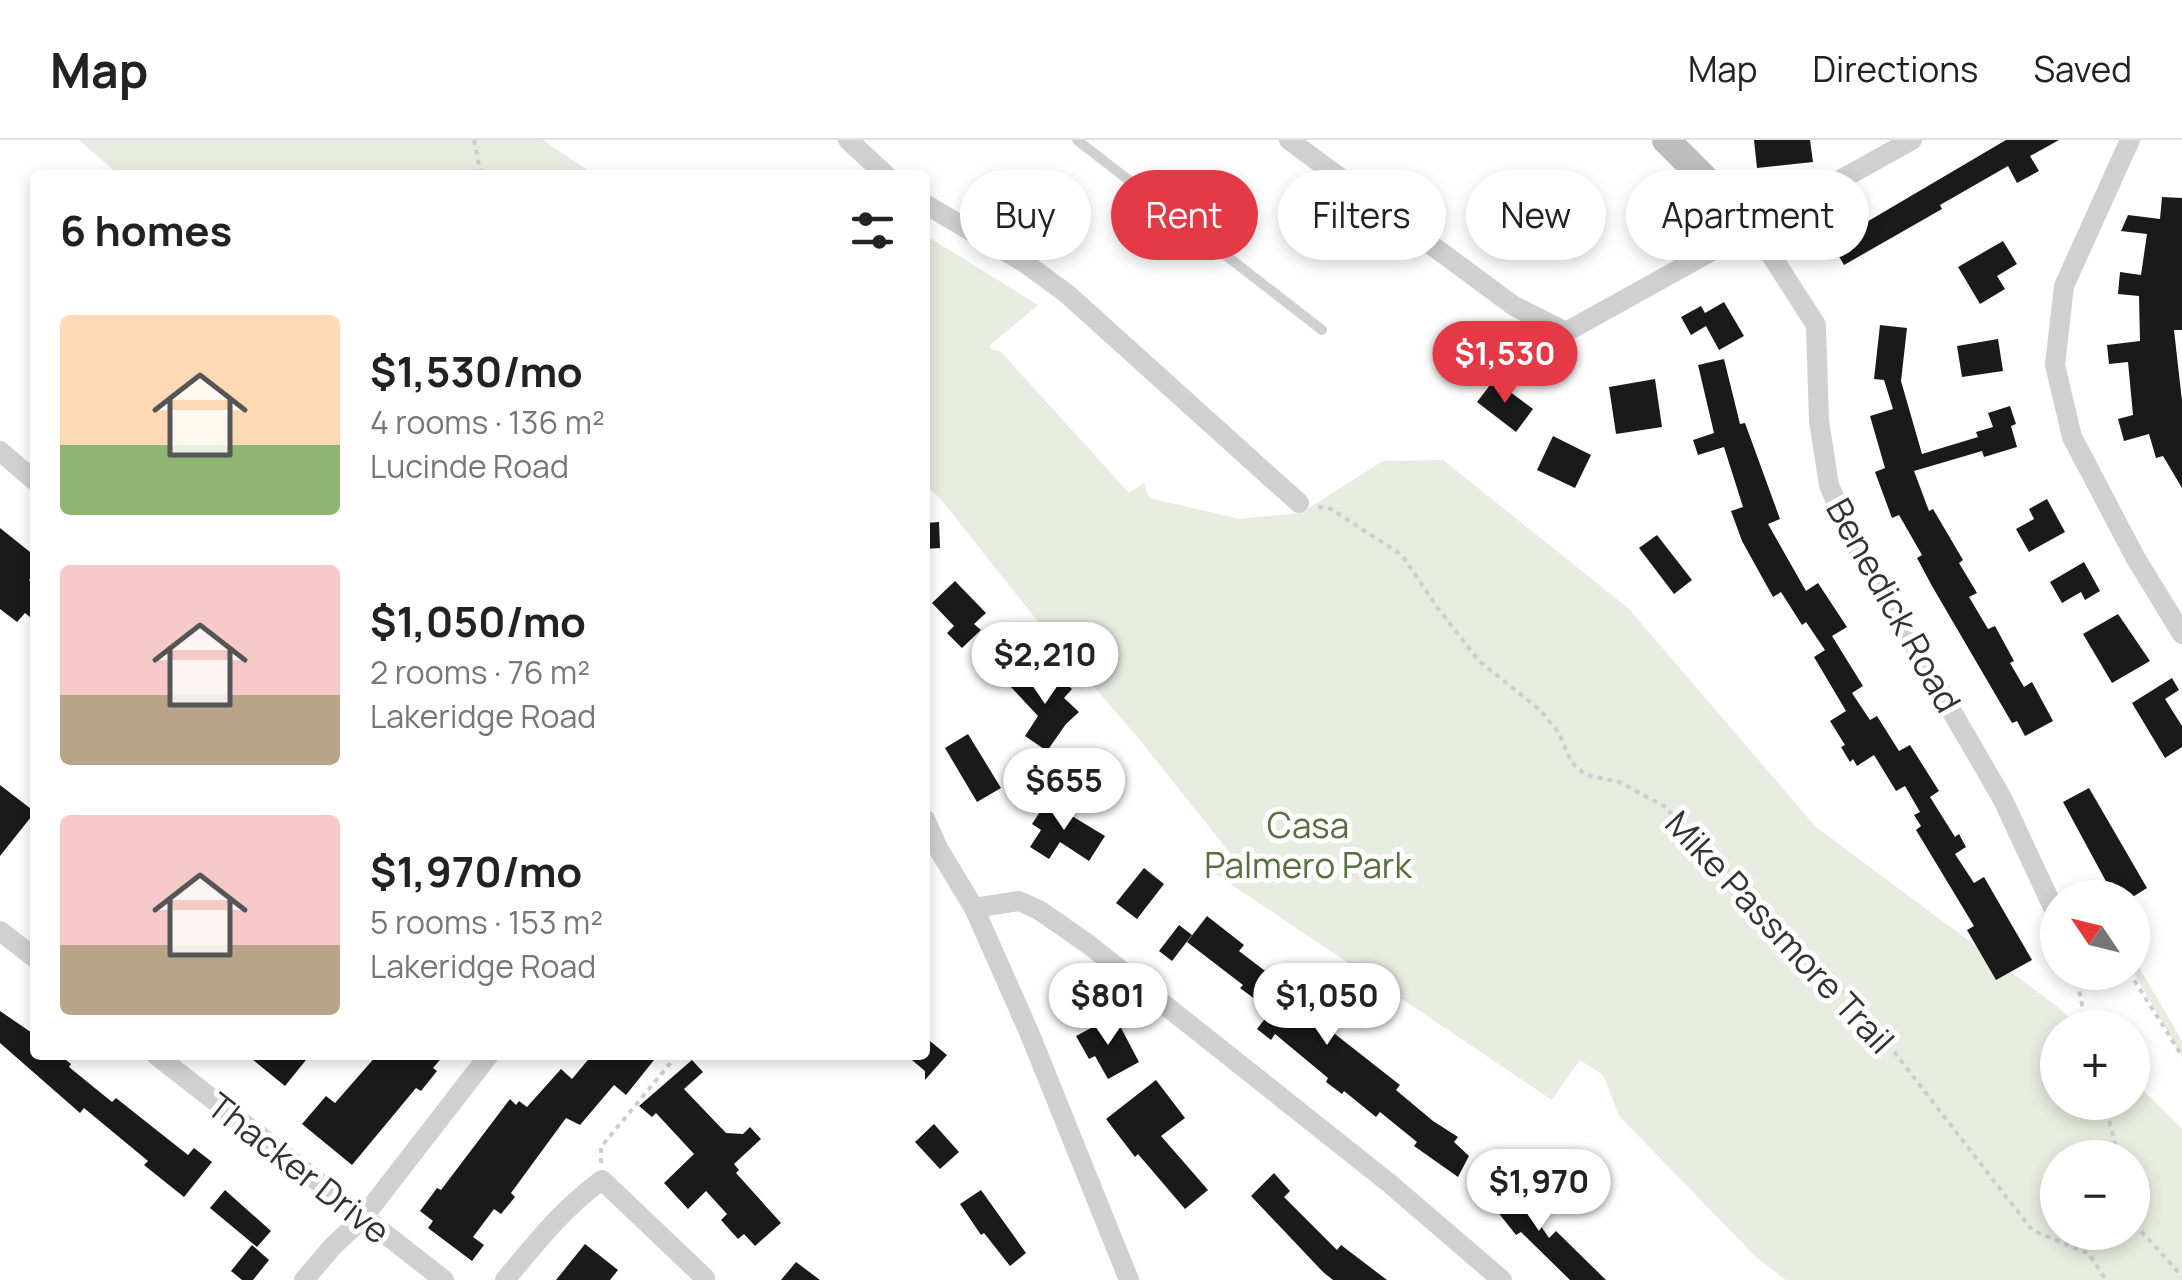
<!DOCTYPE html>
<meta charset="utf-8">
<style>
:root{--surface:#fff;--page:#f6f6f6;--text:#222;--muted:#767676;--line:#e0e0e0;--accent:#e63946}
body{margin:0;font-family:Manrope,sans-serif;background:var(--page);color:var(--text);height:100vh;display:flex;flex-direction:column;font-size:38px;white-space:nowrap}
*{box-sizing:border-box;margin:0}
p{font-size:32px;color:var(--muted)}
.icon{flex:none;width:55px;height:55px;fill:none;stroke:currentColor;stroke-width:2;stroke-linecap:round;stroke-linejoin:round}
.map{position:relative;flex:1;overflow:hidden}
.sheet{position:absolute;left:30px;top:30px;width:900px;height:890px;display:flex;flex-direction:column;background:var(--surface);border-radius:10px;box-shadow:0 5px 15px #0003}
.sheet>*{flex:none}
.banner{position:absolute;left:960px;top:30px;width:950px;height:90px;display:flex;gap:20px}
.needle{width:65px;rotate:305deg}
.buttons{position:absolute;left:2040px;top:740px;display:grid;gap:20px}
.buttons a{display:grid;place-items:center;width:110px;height:110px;border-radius:50%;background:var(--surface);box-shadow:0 5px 15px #0003;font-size:50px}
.price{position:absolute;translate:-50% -85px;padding:0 22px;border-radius:35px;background:#fff;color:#222;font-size:32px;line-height:65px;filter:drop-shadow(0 2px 5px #0008)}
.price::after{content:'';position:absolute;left:50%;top:60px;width:30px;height:22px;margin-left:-15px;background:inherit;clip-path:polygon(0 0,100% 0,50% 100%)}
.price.selected{background:var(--accent);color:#fff}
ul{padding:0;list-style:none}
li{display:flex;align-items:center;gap:30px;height:250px;padding:0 30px}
li span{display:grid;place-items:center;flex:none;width:280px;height:200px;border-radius:10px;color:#555}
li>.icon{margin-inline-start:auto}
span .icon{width:120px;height:120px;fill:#fffc;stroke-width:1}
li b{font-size:42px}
h2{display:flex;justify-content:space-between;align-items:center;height:120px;padding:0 30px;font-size:42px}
.tag{padding:0 35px;border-radius:45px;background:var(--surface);box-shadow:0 5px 15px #0003;font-size:35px;line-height:90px}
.tag.selected{background:var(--accent);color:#fff}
header{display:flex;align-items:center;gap:60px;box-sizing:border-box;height:140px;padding:0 50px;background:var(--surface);border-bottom:2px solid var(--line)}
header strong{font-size:48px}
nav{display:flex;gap:55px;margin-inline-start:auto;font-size:35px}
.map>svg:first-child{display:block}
</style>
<header>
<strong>Map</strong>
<nav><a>Map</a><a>Directions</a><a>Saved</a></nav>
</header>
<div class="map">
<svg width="2182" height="1140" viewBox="0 0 2182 1140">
<rect width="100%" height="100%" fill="#fff"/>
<g fill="#e6ecdf" fill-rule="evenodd">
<polygon points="79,0 543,0 595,35 119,35"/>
<path d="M925 95 1038 165 989 206 992 210 1000 211 1129 353 1144 343 1149 358 1240 379 1301 373 1383 321 1443 320 1628 468 1816 687 2058 867 2079 887 2058 888V962H2132L2133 940 2182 989V1140H1786L1757 1118 1619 976 1603 935 1580 920 1552 960 1216 734 1230 713 1139 599 1035 478 940 358 925 346ZM2058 1018H2132V1092H2058Z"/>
<polygon points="2132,815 2182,901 2182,917 2133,831"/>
</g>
<g fill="#1a1a1a">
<polygon points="1754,0 1810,0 1813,22 1757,28"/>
<polygon points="2006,0 2059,0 2030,16 2039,31 2017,43 2008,26 1940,65 1942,69 1844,125 1831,103"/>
<polygon points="2162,57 2182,58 2182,190 2174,190 2182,261 2182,348 2163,316 2156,318 2149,294 2124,301 2118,279 2133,275 2128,222 2109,224 2107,205 2140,201 2139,156 2118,154 2120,132 2141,135 2147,94 2121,91 2128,75 2160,79"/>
<polygon points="2003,101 2017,124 1997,136 2005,149 1980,164 1958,127"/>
<polygon points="1724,162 1744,196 1719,210 1706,186 1691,195 1681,177 1701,166 1705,173"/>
<polygon points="1880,185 1907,188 1901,241 1922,314 1978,297 1976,292 1993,287 1988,273 2010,266 2016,284 2011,286 2017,307 1984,317 1982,311 1914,331 1929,371 1933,369 1963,420 1959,423 1977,453 1969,457 1988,489 1995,486 2014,521 2010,523 2024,547 2032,542 2053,581 2025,596 2017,581 2012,583 1932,446 1917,418 1922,415 1899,375 1892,378 1875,332 1885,328 1870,276 1893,269 1884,240 1874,239"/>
<polygon points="1998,199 2003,231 1962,237 1957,206"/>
<polygon points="1724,219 1740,284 1745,283 1780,379 1768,384 1806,451 1818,443 1847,487 1832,496 1863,546 1852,553 1870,580 1877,576 1899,611 1910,605 1939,651 1930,657 1955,697 1959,694 1966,707 1955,714 1974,743 1984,737 2032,820 1996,840 1967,790 1974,786 1916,690 1921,686 1914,675 1920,672 1905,646 1896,651 1874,615 1857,626 1853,619 1850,622 1841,607 1845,605 1830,581 1846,571 1814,517 1825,510 1806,482 1802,485 1781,452 1773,457 1742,401 1731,371 1743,367 1724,307 1698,315 1693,300 1714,293 1698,225"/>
<polygon points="1655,239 1662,287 1616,294 1609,247"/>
<polygon points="1494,240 1533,269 1516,292 1477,262"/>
<polygon points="1553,296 1591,315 1575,348 1537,330"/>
<polygon points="2047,359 2065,392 2029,412 2016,389 2034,379 2029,369"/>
<polygon points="939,382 940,408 925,409 925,383"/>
<polygon points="0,388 35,416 35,433 29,440 35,445 35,481 25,473 17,482 0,469"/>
<polygon points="1657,395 1692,440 1674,454 1639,408"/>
<polygon points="2084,422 2100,451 2085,460 2081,452 2062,463 2050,442"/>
<polygon points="955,441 986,473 974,484 981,490 962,508 947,493 954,486 932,463"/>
<polygon points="2118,474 2150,521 2112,543 2083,494"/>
<polygon points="1030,532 1037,538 1041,534 1051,543 1058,536 1072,549 1064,558 1079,572 1066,584 1047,611 1025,596 1038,576 1009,545 1021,534 1024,537"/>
<polygon points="2172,538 2179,550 2165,559 2182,586 2182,607 2165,618 2132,563"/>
<polygon points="968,594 1001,648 977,662 945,608"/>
<polygon points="0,645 35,672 0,716"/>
<polygon points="2089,648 2147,748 2131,758 2115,758 2063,662"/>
<polygon points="1047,661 1105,696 1089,721 1060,702 1049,719 1030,707 1041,690 1032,684"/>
<polygon points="1144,728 1164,744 1137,779 1116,763"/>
<polygon points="1207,776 1244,805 1239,811 1302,859 1298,865 1400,945 1396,950 1433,981 1458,997 1454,1002 1469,1016 1458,1037 1414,1006 1417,1002 1380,972 1376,977 1344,951 1342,954 1326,942 1328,938 1275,894 1271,900 1257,889 1271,871 1240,848 1243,845 1187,802"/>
<polygon points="1179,785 1192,795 1172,821 1159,811"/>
<polygon points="0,871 35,895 35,915 60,915 71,924 69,927 112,962 116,958 188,1015 194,1008 212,1022 184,1057 144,1025 148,1021 84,968 80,973 0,903"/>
<polygon points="1108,879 1113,889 1120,886 1139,922 1108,939 1095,916 1089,919 1076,896"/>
<polygon points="925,897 947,915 925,940 925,931 906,915 925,915"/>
<polygon points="247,915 310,915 285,946"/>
<polygon points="377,915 444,915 433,928 437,931 421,951 416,948 352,1025 302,984 326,956 335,963"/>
<polygon points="592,915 658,915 626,955 614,945 580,985 566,978 511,1053 515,1057 501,1074 494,1069 473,1097 484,1105 472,1121 428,1088 433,1081 420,1071 437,1048 441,1050 510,959 516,965 519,961 527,967 561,929 572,939"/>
<polygon points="692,920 703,932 684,949 726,993 743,994 750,987 761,999 734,1024 739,1030 736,1033 781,1083 755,1106 744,1094 738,1099 721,1080 727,1074 706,1051 688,1069 664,1043 694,1014 656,973 652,977 639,966"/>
<polygon points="1156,940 1185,978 1161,996 1208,1050 1185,1069 1138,1014 1135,1017 1106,979"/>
<polygon points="934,984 959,1012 940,1029 915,1002"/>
<polygon points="1274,1033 1290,1051 1284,1057 1337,1110 1341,1105 1387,1140 1333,1140 1323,1132 1251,1056"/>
<polygon points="1495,1040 1518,1052 1549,1098 1556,1091 1606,1140 1570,1140 1521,1092 1516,1095 1493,1066 1483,1061"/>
<polygon points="225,1050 271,1091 257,1107 210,1068"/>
<polygon points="981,1050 1026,1113 1010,1126 984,1093 981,1095 960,1064"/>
<polygon points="585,1104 618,1130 610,1140 556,1140"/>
<polygon points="252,1105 269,1120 253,1140 242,1140 231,1131"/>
<polygon points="796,1122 820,1140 781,1140"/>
</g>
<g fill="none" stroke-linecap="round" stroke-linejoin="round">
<g stroke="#cdcdcd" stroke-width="4" stroke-dasharray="5 5" stroke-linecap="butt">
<polyline points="474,0 481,35"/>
<polyline points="1318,367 1331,369 1402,415 1437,467 1479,521 1540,570 1559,593 1571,622 1586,635 1619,642 1664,666 1857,864 2032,1090 2089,1114 2106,1140"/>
<polyline points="2075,832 2087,888"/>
<polyline points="2129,832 2182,916"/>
<polyline points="2104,962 2119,1018"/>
<polyline points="601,1023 601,1007 677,915"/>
<polyline points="2132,1063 2140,1090 2182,1136"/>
</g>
<polyline stroke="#d0d0d0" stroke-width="10" points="1077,0 1322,190"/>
<g stroke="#d0d0d0" stroke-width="20">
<polyline points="848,0 886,35"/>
<polyline points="1289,0 1514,166 1566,192 1912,0"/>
<polyline points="2130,0 2064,146 2055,225 2072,297 2135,417 2182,494"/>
<polyline points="925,64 1025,123 1066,153 1299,363"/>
<polyline points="1753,87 1816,185 1819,281 1829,345 1850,396 2002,658 2058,778"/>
<polyline points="0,311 35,341"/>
<polyline points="925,679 939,710 974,768 1029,892 1129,1140"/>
<polyline points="974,768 1019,761 1039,770 1088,804 1389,1043 1502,1140"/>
<polyline points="0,791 35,818"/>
<polyline points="156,915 444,1140"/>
<polyline points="304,1140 333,1106 362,1079 489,915"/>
<path d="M505 1140C535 1104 563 1068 602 1040L705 1138"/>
</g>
<polyline stroke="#bdbdbd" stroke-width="28" points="1666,0 1753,87"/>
</g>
<g text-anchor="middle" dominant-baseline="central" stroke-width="10" stroke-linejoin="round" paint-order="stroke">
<g font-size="35" fill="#333" stroke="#fff">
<text transform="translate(1894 465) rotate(61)">Benedick Road</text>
<text transform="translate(1780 792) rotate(47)">Mike Passmore Trail</text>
<text transform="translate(299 1028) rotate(38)">Thacker Drive</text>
</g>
<g font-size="35" fill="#56703f" stroke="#fff">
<text x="1308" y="685">Casa<tspan x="1308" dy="40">Palmero Park</tspan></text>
</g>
</g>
</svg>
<div class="buttons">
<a><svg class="needle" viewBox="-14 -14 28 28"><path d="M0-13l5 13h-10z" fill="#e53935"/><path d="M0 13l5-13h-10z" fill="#767676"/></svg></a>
<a>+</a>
<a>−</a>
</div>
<b class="price selected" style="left:1505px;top:266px">$1,530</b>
<b class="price" style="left:1045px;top:567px">$2,210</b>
<b class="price" style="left:1064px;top:693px">$655</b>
<b class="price" style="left:1108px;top:908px">$801</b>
<b class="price" style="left:1327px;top:908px">$1,050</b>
<b class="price" style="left:1539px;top:1094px">$1,970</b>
<div class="banner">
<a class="tag">Buy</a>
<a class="tag selected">Rent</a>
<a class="tag">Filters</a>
<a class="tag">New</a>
<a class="tag">Apartment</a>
</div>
<section class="sheet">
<h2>6 homes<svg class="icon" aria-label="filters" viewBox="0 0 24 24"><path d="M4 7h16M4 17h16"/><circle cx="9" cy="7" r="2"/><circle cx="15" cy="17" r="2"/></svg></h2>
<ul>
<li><span style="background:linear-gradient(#ffd9b3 65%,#8fb573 0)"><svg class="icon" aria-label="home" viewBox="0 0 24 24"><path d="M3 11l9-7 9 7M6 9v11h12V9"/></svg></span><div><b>$1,530/mo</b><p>4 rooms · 136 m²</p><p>Lucinde Road</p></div></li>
<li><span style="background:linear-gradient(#f6c9c9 65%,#b9a48a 0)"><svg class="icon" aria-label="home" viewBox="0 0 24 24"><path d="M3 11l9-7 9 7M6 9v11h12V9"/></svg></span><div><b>$1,050/mo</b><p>2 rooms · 76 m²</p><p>Lakeridge Road</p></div></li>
<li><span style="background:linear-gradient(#f6c9c9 65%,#b9a48a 0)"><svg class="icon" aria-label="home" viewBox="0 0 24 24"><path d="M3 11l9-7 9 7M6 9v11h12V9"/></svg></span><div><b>$1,970/mo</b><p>5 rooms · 153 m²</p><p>Lakeridge Road</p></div></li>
</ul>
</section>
</div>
